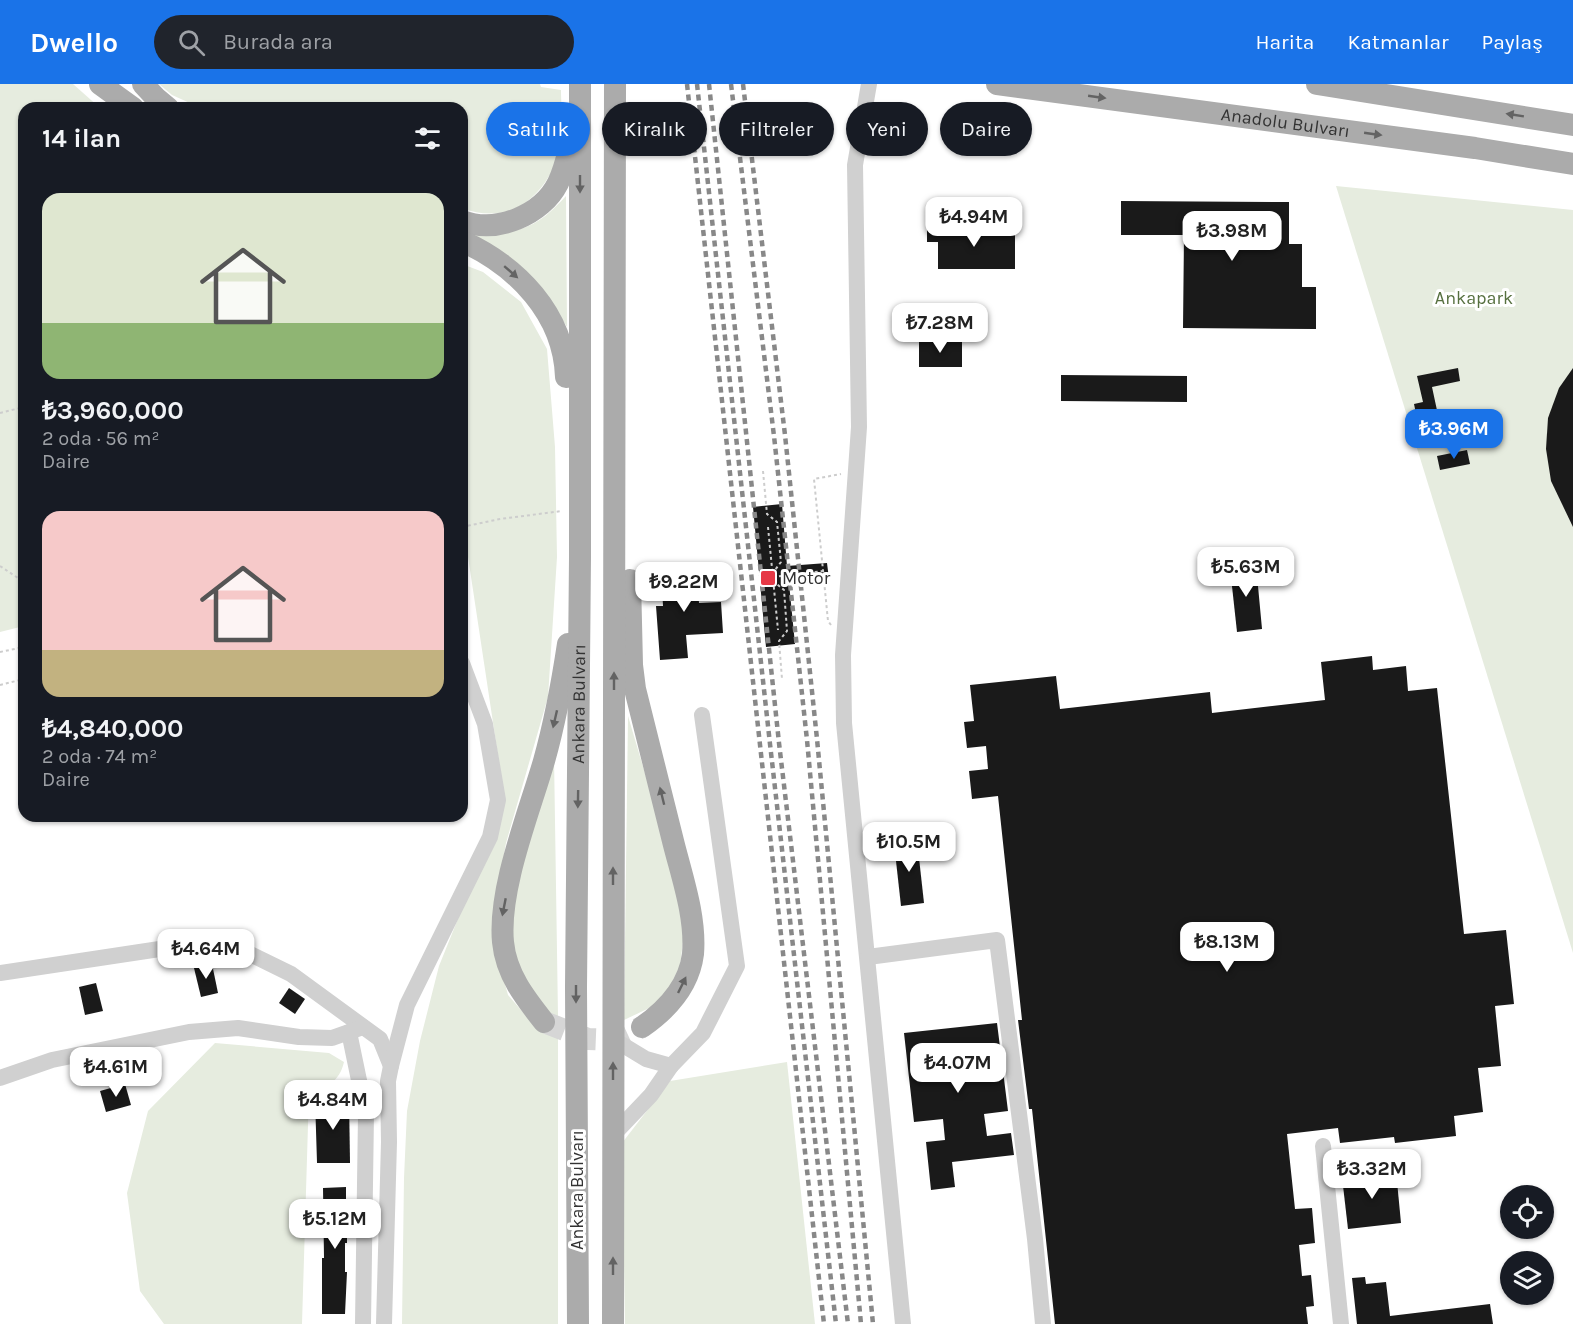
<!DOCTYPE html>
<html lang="tr">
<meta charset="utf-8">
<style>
:root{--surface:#171b24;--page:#20242c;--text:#f1f3f6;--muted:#9ea1a6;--accent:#1a73e8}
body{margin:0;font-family:Karla,sans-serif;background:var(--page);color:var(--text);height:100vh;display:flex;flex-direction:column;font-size:22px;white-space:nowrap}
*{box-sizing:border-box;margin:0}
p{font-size:20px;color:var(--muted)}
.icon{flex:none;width:33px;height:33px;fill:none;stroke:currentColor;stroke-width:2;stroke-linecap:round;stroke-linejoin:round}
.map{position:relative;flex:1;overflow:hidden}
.details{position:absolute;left:18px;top:18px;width:450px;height:720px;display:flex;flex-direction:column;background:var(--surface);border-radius:18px;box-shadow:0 2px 4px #0004}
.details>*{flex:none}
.banner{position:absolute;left:486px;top:18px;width:570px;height:54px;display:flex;gap:12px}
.controls{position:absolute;left:1500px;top:1101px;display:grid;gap:12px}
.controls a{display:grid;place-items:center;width:54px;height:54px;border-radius:50%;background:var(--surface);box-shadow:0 2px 4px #0004;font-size:30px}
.price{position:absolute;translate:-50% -51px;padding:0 14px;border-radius:12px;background:#fff;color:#222;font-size:20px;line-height:39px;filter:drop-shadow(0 2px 3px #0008)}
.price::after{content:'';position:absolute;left:50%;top:36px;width:18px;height:14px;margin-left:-9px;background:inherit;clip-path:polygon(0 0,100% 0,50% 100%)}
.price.on{background:var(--accent);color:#fff}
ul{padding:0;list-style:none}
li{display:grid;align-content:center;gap:12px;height:318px;padding:0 24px}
li span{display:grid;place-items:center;height:186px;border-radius:18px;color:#555}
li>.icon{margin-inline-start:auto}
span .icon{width:108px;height:108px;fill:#fffc;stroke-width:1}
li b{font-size:26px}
h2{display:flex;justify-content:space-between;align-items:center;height:72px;padding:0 24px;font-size:26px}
.pill{padding:0 21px;border-radius:27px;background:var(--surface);box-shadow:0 2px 4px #0004;font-size:21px;line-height:54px}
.pill.on{background:var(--accent);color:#fff}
header{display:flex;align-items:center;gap:36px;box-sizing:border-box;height:84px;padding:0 30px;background:var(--accent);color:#fff}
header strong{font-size:28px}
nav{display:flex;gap:33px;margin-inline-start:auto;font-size:21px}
.search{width:420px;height:54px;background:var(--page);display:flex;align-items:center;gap:15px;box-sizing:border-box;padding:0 21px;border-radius:33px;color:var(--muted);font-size:22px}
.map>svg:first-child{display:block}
</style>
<header>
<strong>Dwello</strong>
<div class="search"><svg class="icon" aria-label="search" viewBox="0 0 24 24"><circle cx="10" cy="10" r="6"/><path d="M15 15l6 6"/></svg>Burada ara</div>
<nav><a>Harita</a><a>Katmanlar</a><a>Paylaş</a></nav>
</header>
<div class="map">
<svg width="1573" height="1240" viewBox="0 0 1573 1240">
<rect width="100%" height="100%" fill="#fff"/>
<g fill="#e6ecdf">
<polygon points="0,0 73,0 100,24 24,24 24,542 0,548"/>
<path d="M159 0H540L541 3 561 6C561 25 565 53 561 71 559 79 553 86 549 92 530 125 498 138 462 124V24H201L172 11Z"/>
<polygon points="1336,102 1573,126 1573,869"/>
<path d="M566 112 567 243 542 204 462 145C477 145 507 149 520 145 539 140 553 126 566 112Z"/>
<polygon points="462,180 483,188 521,218 547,265 555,363 557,473 548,613 506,759 493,835 498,874 508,911 540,948 511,855 513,822 527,760 554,672 558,932 558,1240 402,1240 404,1094 407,1027 420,957 439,882 505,718 462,433"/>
<polygon points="628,632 664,753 685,841 680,882 662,918 624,936"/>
<path d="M215 959 329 969 344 978C339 999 328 1001 309 1008L302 1240H164L140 1207 127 1109 148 1027Z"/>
<polygon points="787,978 815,1240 625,1240 622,1059 670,997"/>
</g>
<g fill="#1a1a1a">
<polygon points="1121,117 1289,118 1289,160 1302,160 1302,203 1316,203 1316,245 1183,244 1184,151 1121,151"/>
<polygon points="927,144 1015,145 1015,185 938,185 938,158 927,158"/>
<rect x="919" y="257" width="43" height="26"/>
<polygon points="1458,284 1460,297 1432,303 1444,359 1423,363 1414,320 1423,318 1417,292"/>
<polygon points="1573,284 1573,443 1551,397 1546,365 1548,334 1559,304"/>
<polygon points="1061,291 1187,292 1187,318 1061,317"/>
<polygon points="1467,366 1470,380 1440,386 1437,372"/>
<polygon points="782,420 787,482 827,479 829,495 789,499 795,560 766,563 753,423"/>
<polygon points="1256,481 1262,545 1237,548 1230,484"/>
<polygon points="696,482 699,519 721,518 723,549 686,551 688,574 660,576 656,522 663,522 661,484"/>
<polygon points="1372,572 1373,586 1406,582 1408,607 1437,604 1464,850 1506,846 1514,920 1495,922 1501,982 1478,984 1483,1028 1454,1032 1456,1052 1395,1059 1394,1053 1340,1059 1338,1044 1287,1050 1295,1125 1312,1124 1315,1159 1299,1161 1302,1192 1311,1191 1314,1222 1306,1223 1308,1240 1055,1240 1032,1025 1029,1025 1018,936 1022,936 998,712 972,715 969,687 988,685 986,662 967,664 964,638 974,637 970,601 1056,592 1060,625 1210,608 1212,629 1325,616 1321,578"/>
<polygon points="917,756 924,819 901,822 894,759"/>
<polygon points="212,880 218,909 201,913 194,884"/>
<polygon points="96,899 103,927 85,931 79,903"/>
<polygon points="289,904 305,915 295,930 279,919"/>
<polygon points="997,939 1008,1027 984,1030 987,1052 1011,1049 1014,1071 952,1078 955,1103 931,1106 926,1058 945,1056 943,1035 914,1038 904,949"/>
<polygon points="125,1000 131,1021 106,1028 100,1007"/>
<polygon points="349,1014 350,1079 317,1079 315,1015"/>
<polygon points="1396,1087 1401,1139 1348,1145 1342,1093"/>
<polygon points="346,1103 346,1117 349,1117 349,1145 347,1145 347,1159 345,1159 345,1188 347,1188 345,1230 322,1230 322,1174 324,1174 323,1104"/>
<polygon points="1365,1193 1366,1200 1386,1198 1390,1232 1490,1220 1493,1240 1357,1240 1352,1194"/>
</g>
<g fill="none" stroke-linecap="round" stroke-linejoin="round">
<polyline stroke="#d6d6d6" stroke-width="22" stroke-dasharray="22 11" stroke-linecap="butt" points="544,938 588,955 614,956 642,943"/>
<g stroke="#cdcdcd" stroke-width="2" stroke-dasharray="3 3" stroke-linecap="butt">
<polyline points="0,329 24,323"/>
<polyline points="763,387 767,430 777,438 781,478 772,490"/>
<polyline points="462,443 500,435 562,427"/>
<polyline points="768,443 778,546"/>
<polyline points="0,482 24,498"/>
<polyline points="773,497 784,506 787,547 779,557 782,595"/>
<polyline points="831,541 828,537 814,395 841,390"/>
<polyline points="0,568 24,563"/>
<polyline points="0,601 24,595"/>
</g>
<g stroke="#d0d0d0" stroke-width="16">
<polyline points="869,0 855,81 859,343 843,571 844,639 903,1240"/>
<polyline points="868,873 997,856 1035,1155 1043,1240"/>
<polyline points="0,889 186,861 217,859 246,868 291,890 380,955 391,982"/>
<polyline points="349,948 366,1030 363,1240"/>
<polyline points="613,955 646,975 671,982"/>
<polyline points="0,994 52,976 189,948 238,944 299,953 332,954 363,943"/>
<polyline points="613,1051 651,1011 671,982 703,949 737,882 702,631"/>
<polyline points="1323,1062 1341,1240"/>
<polyline points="384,1240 389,1058 388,997 391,982 407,921 490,753 498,716 485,640 462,579"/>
</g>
<g stroke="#ababab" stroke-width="22">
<polyline points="100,0 133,24"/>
<polyline points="143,0 156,14 168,24"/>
<path id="s1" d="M997 0 1475 64 1573 80"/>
<polyline points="1317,0 1573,41"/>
<path d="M462 137C497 150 542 131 558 99 565 85 568 69 572 54"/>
<path d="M462 157C517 182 564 230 566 293"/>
<path d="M630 496 632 581 635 605C648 657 661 709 674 761 683 796 696 834 693 870 689 902 668 925 642 943"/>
<path d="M544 938C525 914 506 890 503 858 498 805 529 729 544 677 555 638 562 600 568 560"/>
<path id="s2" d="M578 1240 576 903 580 473V0"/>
<polyline points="613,1240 615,0"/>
</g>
<g stroke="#888" stroke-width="4.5" stroke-dasharray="6 4.5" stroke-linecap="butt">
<polyline points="687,0 824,1240"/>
<polyline points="697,0 770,660 836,1240"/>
<polyline points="709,0 779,659 848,1240"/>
<polyline points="731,0 774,352 807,656 861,1240"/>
<polyline points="743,0 785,351 817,655 873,1240"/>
</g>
<polyline stroke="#cdcdcd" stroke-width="2" stroke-dasharray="3 3" stroke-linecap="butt" points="773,493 823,487"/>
</g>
<defs><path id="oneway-solid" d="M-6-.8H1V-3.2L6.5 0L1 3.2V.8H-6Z" transform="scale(1.5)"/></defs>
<g fill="#636363">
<use href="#oneway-solid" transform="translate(1097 13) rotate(8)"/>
<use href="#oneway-solid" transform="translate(1515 31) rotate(-171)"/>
<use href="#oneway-solid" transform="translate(1373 50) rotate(8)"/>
<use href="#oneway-solid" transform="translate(580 100) rotate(90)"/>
<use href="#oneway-solid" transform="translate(511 188) rotate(41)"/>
<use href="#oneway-solid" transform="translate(614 597) rotate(-90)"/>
<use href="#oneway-solid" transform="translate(555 635) rotate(103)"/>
<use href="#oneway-solid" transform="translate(662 712) rotate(-104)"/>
<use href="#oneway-solid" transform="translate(578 715) rotate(91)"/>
<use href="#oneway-solid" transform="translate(613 792) rotate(-90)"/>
<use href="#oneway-solid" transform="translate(504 823) rotate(101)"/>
<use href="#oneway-solid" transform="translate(682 901) rotate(-64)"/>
<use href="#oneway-solid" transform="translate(576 910) rotate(90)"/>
<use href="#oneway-solid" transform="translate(613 987) rotate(-90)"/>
<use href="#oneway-solid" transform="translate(613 1182) rotate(-90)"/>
</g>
<rect fill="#e63946" stroke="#fff" stroke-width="2" x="760" y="486" width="16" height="16" rx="3"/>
<g text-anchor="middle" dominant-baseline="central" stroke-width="6" stroke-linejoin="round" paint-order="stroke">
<g font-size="18" fill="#333" stroke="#fff">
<text stroke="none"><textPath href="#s1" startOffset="291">Anadolu Bulvarı</textPath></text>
<text stroke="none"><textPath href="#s2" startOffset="620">Ankara Bulvarı</textPath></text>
<text transform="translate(577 1106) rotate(-90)">Ankara Bulvarı</text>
</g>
<g font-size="18" fill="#56703f" stroke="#fff">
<text x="1474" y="214">Ankapark</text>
</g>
<g font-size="18" fill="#333" stroke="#fff" text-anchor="start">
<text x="782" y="494">Motor</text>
</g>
</g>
</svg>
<div class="controls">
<a><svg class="icon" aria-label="locate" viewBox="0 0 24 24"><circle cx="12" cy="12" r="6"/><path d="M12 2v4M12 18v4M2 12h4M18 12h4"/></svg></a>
<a><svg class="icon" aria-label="layers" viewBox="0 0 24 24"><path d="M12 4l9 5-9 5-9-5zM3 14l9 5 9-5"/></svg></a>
</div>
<b class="price" style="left:974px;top:164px">₺4.94M</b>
<b class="price" style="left:1232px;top:178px">₺3.98M</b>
<b class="price" style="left:940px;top:270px">₺7.28M</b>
<b class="price on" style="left:1454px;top:376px">₺3.96M</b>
<b class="price" style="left:1246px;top:514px">₺5.63M</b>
<b class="price" style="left:684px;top:529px">₺9.22M</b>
<b class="price" style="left:909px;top:789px">₺10.5M</b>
<b class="price" style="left:1227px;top:889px">₺8.13M</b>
<b class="price" style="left:206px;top:896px">₺4.64M</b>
<b class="price" style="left:958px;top:1010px">₺4.07M</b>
<b class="price" style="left:116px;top:1014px">₺4.61M</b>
<b class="price" style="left:333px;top:1047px">₺4.84M</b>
<b class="price" style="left:1372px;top:1116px">₺3.32M</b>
<b class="price" style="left:335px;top:1166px">₺5.12M</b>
<div class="banner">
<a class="pill on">Satılık</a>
<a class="pill">Kiralık</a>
<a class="pill">Filtreler</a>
<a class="pill">Yeni</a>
<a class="pill">Daire</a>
</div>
<section class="details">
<h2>14 ilan<svg class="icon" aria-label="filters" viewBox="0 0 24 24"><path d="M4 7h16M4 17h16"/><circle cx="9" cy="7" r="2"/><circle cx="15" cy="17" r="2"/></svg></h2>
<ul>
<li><span style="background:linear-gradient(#dfe7d0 70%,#8fb573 0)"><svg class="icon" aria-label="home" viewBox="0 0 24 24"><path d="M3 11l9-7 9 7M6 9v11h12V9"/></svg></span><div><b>₺3,960,000</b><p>2 oda · 56 m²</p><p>Daire</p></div></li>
<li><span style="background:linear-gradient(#f6c9c9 75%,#c2b280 0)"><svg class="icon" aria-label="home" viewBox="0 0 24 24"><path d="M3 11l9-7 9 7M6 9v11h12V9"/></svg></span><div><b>₺4,840,000</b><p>2 oda · 74 m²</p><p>Daire</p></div></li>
</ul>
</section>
</div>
